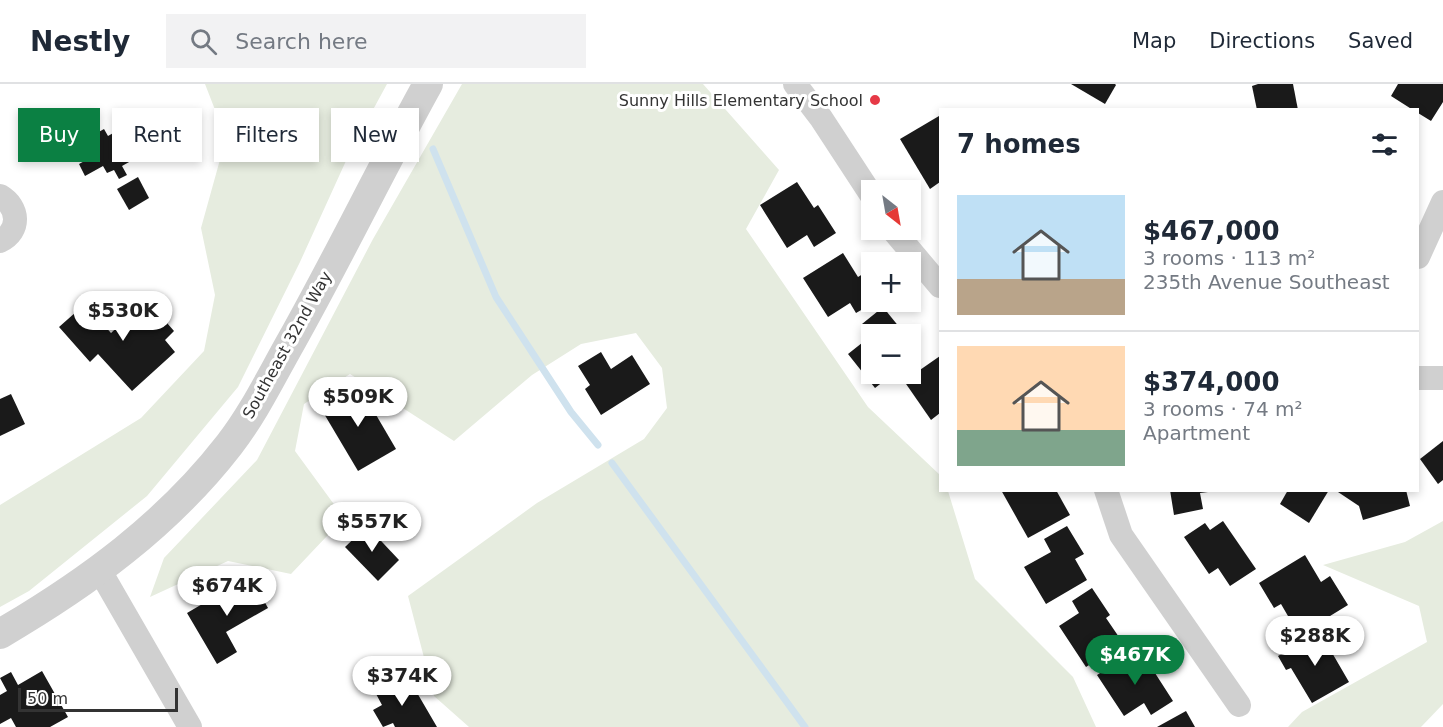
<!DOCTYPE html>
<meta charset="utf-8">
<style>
:root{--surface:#fff;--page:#f2f2f3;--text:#1f2937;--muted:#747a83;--line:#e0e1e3;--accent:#0b8043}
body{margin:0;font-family:"DejaVu Sans",sans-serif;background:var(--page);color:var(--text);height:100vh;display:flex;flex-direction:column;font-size:22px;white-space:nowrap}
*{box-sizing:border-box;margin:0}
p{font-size:20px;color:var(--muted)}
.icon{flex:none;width:33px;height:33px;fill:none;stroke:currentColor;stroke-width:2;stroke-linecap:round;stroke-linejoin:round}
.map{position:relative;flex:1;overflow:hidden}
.details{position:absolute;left:939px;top:24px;width:480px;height:384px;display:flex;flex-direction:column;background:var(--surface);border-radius:0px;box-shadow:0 3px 9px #0003}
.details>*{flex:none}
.guide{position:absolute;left:18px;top:24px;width:570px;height:54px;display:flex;gap:12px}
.needle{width:39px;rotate:149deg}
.fabs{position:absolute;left:861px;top:96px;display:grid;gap:12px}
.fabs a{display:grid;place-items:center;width:60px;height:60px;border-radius:0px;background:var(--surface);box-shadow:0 3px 9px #0003;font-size:30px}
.scale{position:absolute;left:18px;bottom:15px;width:160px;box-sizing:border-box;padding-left:6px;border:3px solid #333;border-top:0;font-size:16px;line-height:21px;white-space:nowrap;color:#333;-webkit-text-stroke:4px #fff;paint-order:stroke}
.price{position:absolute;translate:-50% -51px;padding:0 14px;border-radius:21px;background:#fff;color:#222;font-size:20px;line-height:39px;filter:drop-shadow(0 2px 3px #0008)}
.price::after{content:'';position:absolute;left:50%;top:36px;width:18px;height:14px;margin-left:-9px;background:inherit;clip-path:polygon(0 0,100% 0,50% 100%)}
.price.on{background:var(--accent);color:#fff}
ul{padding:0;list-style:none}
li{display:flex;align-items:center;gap:18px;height:150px;padding:0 18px}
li+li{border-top:2px solid var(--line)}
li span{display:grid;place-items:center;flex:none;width:168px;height:120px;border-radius:0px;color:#555}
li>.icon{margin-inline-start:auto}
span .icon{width:72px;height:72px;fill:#fffc;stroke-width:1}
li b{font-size:26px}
h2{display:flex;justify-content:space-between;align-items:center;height:72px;padding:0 18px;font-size:26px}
.tag{padding:0 21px;border-radius:0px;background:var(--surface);box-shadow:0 3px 9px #0003;font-size:21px;line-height:54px}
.tag.on{background:var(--accent);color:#fff}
header{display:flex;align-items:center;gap:36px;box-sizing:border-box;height:84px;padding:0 30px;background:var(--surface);border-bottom:2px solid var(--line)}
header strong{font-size:28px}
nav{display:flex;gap:33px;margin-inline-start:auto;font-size:21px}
.search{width:420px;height:54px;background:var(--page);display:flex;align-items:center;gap:15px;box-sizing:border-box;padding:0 21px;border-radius:0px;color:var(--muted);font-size:22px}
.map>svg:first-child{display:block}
</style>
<header>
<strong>Nestly</strong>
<div class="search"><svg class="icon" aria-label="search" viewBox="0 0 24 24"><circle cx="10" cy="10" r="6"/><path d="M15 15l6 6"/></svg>Search here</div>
<nav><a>Map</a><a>Directions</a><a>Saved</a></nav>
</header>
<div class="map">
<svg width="1443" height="643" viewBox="0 0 1443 643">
<rect width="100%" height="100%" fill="#fff"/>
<g fill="#e6ecdf">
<polygon points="205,0 387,0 350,68 300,178 238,303 147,412 29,507 0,523 0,421 141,334 204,267 215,211 201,144 226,54"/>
<polygon points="462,0 703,0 779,86 746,145 868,323 940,391 940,406 948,407 975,495 1073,593 1096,643 469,643 434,612 408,512 537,419 644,355 667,324 662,284 636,249 581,260 532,291 454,357 350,290 304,320 295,367 344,434 291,490 228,477 150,513 164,474 257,376 373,155"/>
<polygon points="1443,437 1443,620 1421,643 1288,643 1302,628 1427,558 1419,522 1323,481 1405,458"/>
</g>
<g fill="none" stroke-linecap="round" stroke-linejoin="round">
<g stroke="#cfe2ee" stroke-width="7">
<polyline points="433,65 496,213 571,328 598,361"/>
<polyline points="612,379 805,643"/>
</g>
</g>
<g fill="#1a1a1a">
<polygon points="1071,0 1115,0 1116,1 1105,20"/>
<polygon points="1258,0 1293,0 1298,26 1257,26 1252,2"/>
<polygon points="1398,0 1443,0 1443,18 1431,37 1418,29 1418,26 1413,26 1391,12"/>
<polygon points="939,32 940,98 930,105 900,55"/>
<polygon points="122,44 138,73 122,82 127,91 119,95 114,86 107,89 103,82 85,92 79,80 90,74 86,66 92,63 88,54 104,45 108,52"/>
<polygon points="138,93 149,114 129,126 117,105"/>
<polygon points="797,98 814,124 818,121 836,149 814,163 807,151 787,164 760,121"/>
<polygon points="843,169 858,193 866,188 872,197 872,218 875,218 856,229 850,219 828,233 803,194"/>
<polygon points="147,216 174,247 165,256 175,268 132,307 98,270 90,278 59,243 85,220 111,249"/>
<polygon points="883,223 904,249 901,250 870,250 862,240"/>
<polygon points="872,251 872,290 893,290 875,304 848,270"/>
<polygon points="601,268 611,285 632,271 650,300 601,331 585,305 590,301 578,282"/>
<polygon points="940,272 940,329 931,336 904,297"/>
<polygon points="358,300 396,365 358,387 320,323"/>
<polygon points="11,310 25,340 0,352 0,315"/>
<polygon points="1443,357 1443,396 1438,400 1420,375"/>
<polygon points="1001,406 1056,406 1070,431 1028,454"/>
<polygon points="1170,406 1208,406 1208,408 1200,409 1203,425 1174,431"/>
<polygon points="1288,406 1329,406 1309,439 1280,420"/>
<polygon points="1335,406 1406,406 1410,422 1363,436 1359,422"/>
<polygon points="1223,437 1256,485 1230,502 1218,484 1209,490 1184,453 1205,439 1210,446"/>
<polygon points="367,442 399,476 378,497 345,463"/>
<polygon points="1067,442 1084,470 1075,475 1087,496 1046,520 1024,483 1051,468 1044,455"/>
<polygon points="1305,471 1321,498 1330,492 1348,521 1299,551 1281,520 1274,524 1259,499"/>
<polygon points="250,492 268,524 226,548 237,568 217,580 187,529"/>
<polygon points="1092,504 1110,531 1106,534 1123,559 1086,583 1059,542 1079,529 1072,517"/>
<polygon points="1320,548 1349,598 1312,619 1291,584 1286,586 1278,572"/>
<polygon points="1133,568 1140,579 1146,575 1173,617 1151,631 1144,619 1124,632 1097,591"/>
<polygon points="42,587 68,633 50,643 16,643 11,634 0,640 0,611 7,607 0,594 11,588 18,601"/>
<polygon points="402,593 411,609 416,607 437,643 395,643 393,639 383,643 373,626 382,621 375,608"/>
<polygon points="1186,627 1195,643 1157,643"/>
</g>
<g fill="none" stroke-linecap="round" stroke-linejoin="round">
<g stroke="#d0d0d0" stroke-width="24">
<polyline points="795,0 821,34 872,112"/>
<path d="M0 112C19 123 21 147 0 157"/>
<polyline points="893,146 940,202"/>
<polyline points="1418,173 1443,118"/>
<polyline points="1418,294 1443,294"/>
<polyline points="1106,406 1121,451 1239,621"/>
<polyline points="100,487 190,643"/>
</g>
<path stroke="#d0d0d0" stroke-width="30" d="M0 550C87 499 167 441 229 361 254 329 272 291 292 256 339 172 381 85 428 0"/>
</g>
<circle fill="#e63946" stroke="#fff" stroke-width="2" cx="875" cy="16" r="6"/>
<g text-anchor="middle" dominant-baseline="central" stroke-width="6" stroke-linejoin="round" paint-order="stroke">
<g font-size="16" fill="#333" stroke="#fff" text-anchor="end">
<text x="863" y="16">Sunny Hills Elementary School</text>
</g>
<g font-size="16" fill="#333" stroke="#fff">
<text transform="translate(287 261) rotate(-61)">Southeast 32nd Way</text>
</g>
</g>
</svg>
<div class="fabs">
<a><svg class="needle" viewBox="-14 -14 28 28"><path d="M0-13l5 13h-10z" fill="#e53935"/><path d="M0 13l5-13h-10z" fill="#747a83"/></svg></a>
<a>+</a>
<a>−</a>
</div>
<div class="scale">50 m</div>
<b class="price" style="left:123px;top:258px">$530K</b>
<b class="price" style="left:358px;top:344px">$509K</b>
<b class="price" style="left:372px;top:469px">$557K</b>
<b class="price" style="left:227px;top:533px">$674K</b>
<b class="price" style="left:1315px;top:583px">$288K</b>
<b class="price on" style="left:1135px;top:602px">$467K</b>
<b class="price" style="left:402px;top:623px">$374K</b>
<div class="guide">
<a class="tag on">Buy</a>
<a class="tag">Rent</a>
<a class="tag">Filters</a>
<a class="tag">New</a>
</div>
<section class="details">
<h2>7 homes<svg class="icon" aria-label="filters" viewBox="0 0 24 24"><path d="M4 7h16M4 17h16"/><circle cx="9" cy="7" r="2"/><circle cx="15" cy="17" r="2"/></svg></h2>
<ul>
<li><span style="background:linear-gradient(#bfe0f5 70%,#b9a48a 0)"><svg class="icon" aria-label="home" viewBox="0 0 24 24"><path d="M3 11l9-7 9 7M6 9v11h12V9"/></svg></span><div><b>$467,000</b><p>3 rooms · 113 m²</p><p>235th Avenue Southeast</p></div></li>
<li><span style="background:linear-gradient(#ffd9b3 70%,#7fa58c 0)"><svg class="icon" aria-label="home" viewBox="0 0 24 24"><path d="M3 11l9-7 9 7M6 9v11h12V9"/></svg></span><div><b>$374,000</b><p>3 rooms · 74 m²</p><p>Apartment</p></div></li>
</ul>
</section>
</div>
